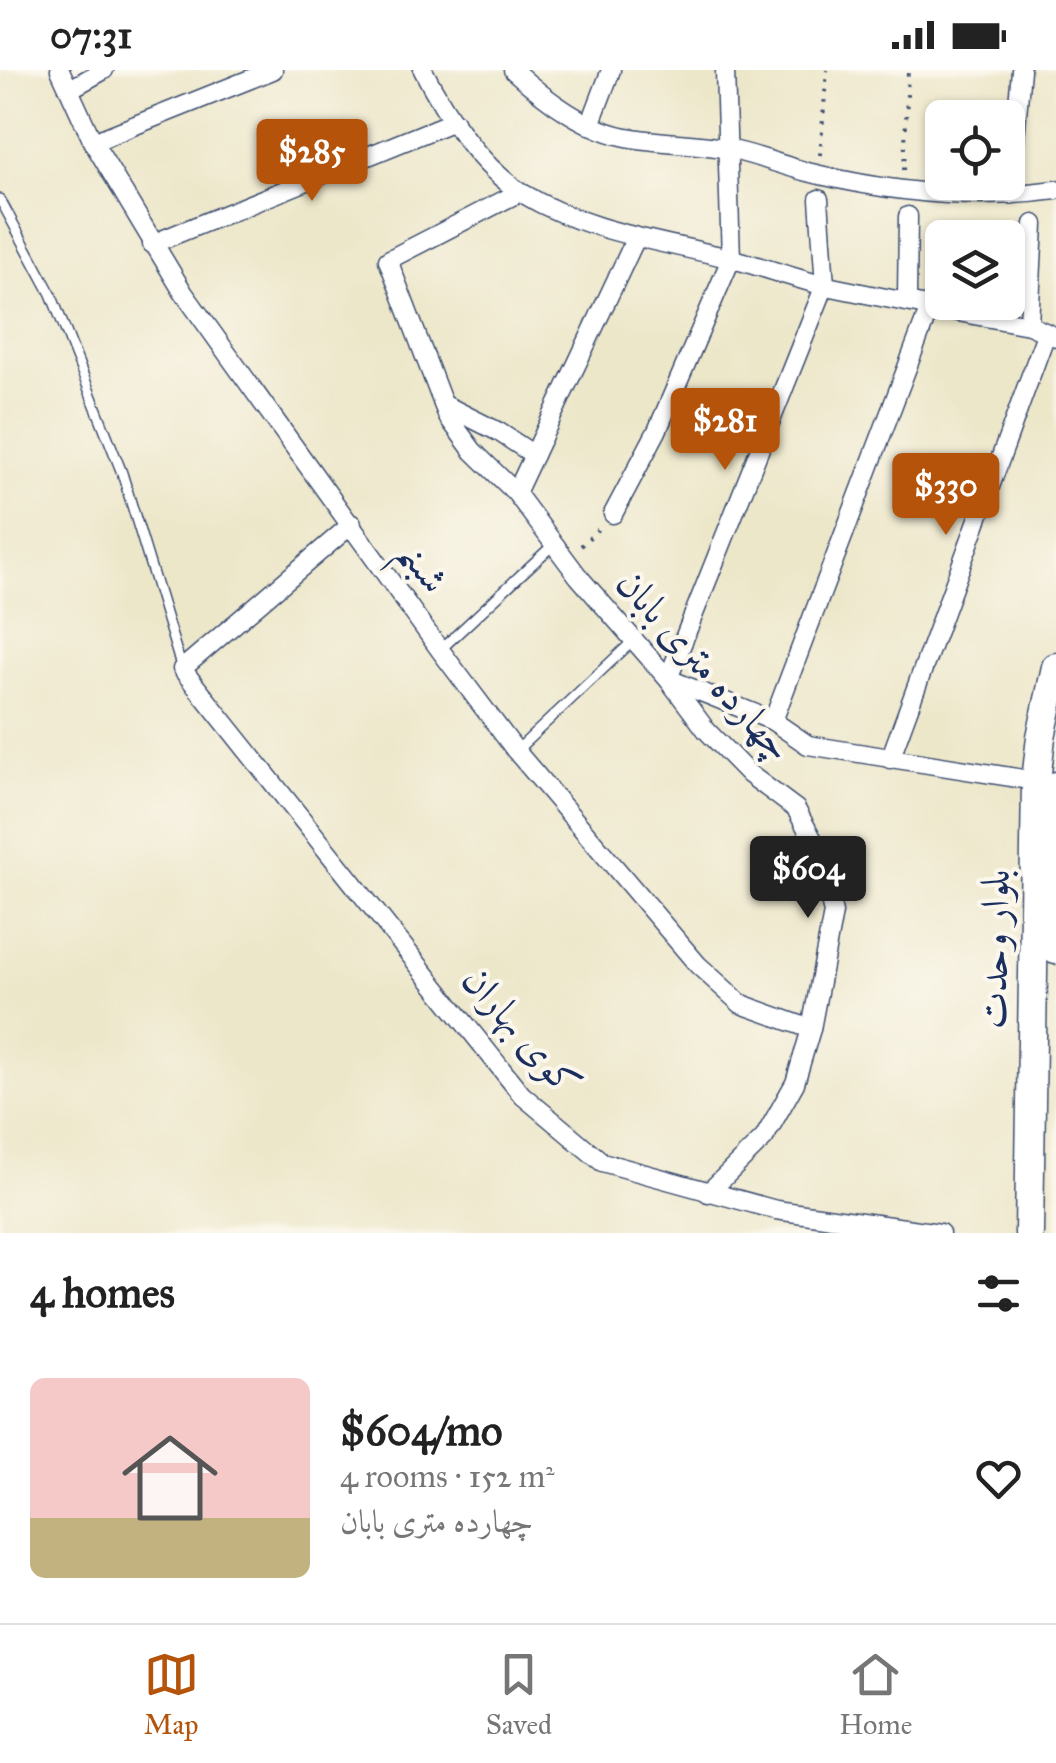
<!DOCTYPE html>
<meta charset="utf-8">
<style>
:root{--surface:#fff;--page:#f2f2f2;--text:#222;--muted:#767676;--line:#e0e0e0;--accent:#b45309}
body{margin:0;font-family:"IM FELL Great Primer",Amiri,serif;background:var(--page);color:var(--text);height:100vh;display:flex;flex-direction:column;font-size:38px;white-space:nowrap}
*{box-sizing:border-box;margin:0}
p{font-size:32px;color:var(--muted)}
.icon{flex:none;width:55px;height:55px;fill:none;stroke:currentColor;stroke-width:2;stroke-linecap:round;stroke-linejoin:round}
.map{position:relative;height:1163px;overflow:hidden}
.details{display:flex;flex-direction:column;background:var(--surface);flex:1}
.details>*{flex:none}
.tools{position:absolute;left:925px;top:30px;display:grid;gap:20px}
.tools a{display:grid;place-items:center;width:100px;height:100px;border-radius:15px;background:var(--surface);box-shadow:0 2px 8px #0004;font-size:50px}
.price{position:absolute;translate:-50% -85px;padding:0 22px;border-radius:10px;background:var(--accent);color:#fff;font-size:32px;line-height:65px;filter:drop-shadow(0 2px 5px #0008)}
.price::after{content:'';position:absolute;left:50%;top:60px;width:30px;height:22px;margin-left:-15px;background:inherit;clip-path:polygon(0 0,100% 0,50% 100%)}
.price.on{background:#222;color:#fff}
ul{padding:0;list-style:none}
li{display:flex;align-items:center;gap:30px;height:250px;padding:0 30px}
li span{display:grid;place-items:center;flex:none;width:280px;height:200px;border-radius:15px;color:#555}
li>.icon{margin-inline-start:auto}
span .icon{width:120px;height:120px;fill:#fffc;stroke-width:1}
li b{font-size:42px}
h2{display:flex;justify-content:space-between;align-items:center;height:120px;padding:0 30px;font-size:42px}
.status{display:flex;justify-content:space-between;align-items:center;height:70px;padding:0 50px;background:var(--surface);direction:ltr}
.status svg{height:28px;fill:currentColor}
.tab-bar{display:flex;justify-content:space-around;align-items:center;height:140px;border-top:2px solid var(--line);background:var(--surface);font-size:28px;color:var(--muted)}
.tab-bar a{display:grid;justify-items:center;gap:5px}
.tab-bar .on{color:var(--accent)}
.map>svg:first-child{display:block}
</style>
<div class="status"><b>07:31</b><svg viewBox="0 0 49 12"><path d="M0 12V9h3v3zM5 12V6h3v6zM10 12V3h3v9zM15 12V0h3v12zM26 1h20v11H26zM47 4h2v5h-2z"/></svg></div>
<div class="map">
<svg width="1056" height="1163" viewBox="0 0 1056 1163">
<rect width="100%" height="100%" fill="#fbf7ec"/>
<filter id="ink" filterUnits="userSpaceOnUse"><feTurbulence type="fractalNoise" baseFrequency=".01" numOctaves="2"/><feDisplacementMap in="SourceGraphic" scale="20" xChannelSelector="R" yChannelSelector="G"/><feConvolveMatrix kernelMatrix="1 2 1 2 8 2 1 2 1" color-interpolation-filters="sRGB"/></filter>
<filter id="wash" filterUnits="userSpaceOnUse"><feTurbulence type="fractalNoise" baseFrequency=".0048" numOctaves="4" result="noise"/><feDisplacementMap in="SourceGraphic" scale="40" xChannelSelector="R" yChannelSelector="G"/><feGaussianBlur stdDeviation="2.25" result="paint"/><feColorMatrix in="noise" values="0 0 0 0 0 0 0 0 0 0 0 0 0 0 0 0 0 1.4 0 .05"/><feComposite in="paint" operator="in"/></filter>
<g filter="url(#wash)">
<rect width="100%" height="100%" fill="#ede7ca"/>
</g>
<g filter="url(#ink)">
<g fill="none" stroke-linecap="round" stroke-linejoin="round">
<g stroke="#3a4b6e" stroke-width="12">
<g id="lane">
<polyline points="0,129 51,224 122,403 182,599"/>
<polyline points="440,580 555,473"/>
<polyline points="516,681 634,570"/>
</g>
</g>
<g stroke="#3a4b6e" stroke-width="21">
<g id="street">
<polyline points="60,0 93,72 183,222 440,580 516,681 698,895 741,934 811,959"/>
<path d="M423 0C445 43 480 97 522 123 586 162 661 171 732 189 764 197 795 209 827 216 894 230 962 243 1029 255L1056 267"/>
<path d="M513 0C546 30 587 61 632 68 662 73 693 73 723 78 756 84 787 98 820 105 897 123 977 131 1056 120"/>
<polyline points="70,19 104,0"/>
<polyline points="590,55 611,0"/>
<polyline points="93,72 273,0"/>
<polyline points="520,122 388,190 448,347 473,381 516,423 578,506 668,609 707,661 749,704 796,739 818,779 833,843 811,959 795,1013 764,1068 708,1123"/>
<polyline points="1010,125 1021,0"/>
<polyline points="152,174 454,51"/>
<polyline points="907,230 908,146"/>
<polyline points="1029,255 1034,154"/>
<polyline points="443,334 499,362 534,385"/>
<polyline points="516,423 636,168"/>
<polyline points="613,444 657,361 731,189 725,0"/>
<polyline points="352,454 182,599 522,1025 602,1092 776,1140 940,1163"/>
<polyline points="668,609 825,215 819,129"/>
<polyline points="669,609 773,651 808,675 1036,711"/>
<polyline points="773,651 930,237"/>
<polyline points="890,689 1046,264"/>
</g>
</g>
<g stroke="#3a4b6e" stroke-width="31">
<g id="primary">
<polyline points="1056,716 1056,880"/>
<polyline points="1029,1163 1036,711 1041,667 1056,597"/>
</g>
</g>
<g stroke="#3a4b6e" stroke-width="4" stroke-dasharray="2.5 8" stroke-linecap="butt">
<polyline points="820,85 827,0"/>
<polyline points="904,100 908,0"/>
<polyline points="581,476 599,458"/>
</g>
<use href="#lane" stroke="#fff" stroke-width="9"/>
<use href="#street" stroke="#fff" stroke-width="18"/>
<use href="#primary" stroke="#fff" stroke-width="28"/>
</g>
</g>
<g text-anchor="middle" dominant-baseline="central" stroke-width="8" stroke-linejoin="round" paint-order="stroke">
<g font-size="40" fill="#1b2f5e" stroke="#fbf7ec">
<text transform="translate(424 496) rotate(55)">شبنم</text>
<text transform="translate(705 595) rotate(48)">چهارده متری بابان</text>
<text transform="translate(994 879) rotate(-89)">بلوار وحدت</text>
<text transform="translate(522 961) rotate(49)">کوی بهاران</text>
</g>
</g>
</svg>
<div class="tools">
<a><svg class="icon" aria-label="locate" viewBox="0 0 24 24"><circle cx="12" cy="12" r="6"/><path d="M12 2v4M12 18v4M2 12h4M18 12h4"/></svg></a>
<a><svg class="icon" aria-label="layers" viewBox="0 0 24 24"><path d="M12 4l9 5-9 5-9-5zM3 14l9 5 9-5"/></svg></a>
</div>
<b class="price" style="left:312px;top:134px">$285</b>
<b class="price" style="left:725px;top:403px">$281</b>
<b class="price" style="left:946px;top:468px">$330</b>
<b class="price on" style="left:808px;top:851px">$604</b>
</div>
<section class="details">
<h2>4 homes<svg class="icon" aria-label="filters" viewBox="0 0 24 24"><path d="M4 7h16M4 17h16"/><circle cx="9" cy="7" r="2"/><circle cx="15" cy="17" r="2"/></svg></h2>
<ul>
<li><span style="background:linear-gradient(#f6c9c9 70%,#c2b280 0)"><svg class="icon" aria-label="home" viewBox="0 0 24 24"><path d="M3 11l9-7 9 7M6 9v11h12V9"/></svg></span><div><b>$604/mo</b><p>4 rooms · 152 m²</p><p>چهارده متری بابان</p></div><svg class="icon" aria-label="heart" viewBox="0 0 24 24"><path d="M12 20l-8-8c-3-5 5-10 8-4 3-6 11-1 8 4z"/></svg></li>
</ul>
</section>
<nav class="tab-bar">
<a class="on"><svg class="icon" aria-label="map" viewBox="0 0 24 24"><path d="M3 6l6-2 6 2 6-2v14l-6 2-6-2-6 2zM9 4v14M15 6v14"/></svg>Map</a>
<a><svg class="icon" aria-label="saved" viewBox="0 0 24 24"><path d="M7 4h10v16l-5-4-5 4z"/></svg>Saved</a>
<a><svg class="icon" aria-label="home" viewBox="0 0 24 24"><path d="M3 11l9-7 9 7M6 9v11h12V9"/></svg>Home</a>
</nav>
